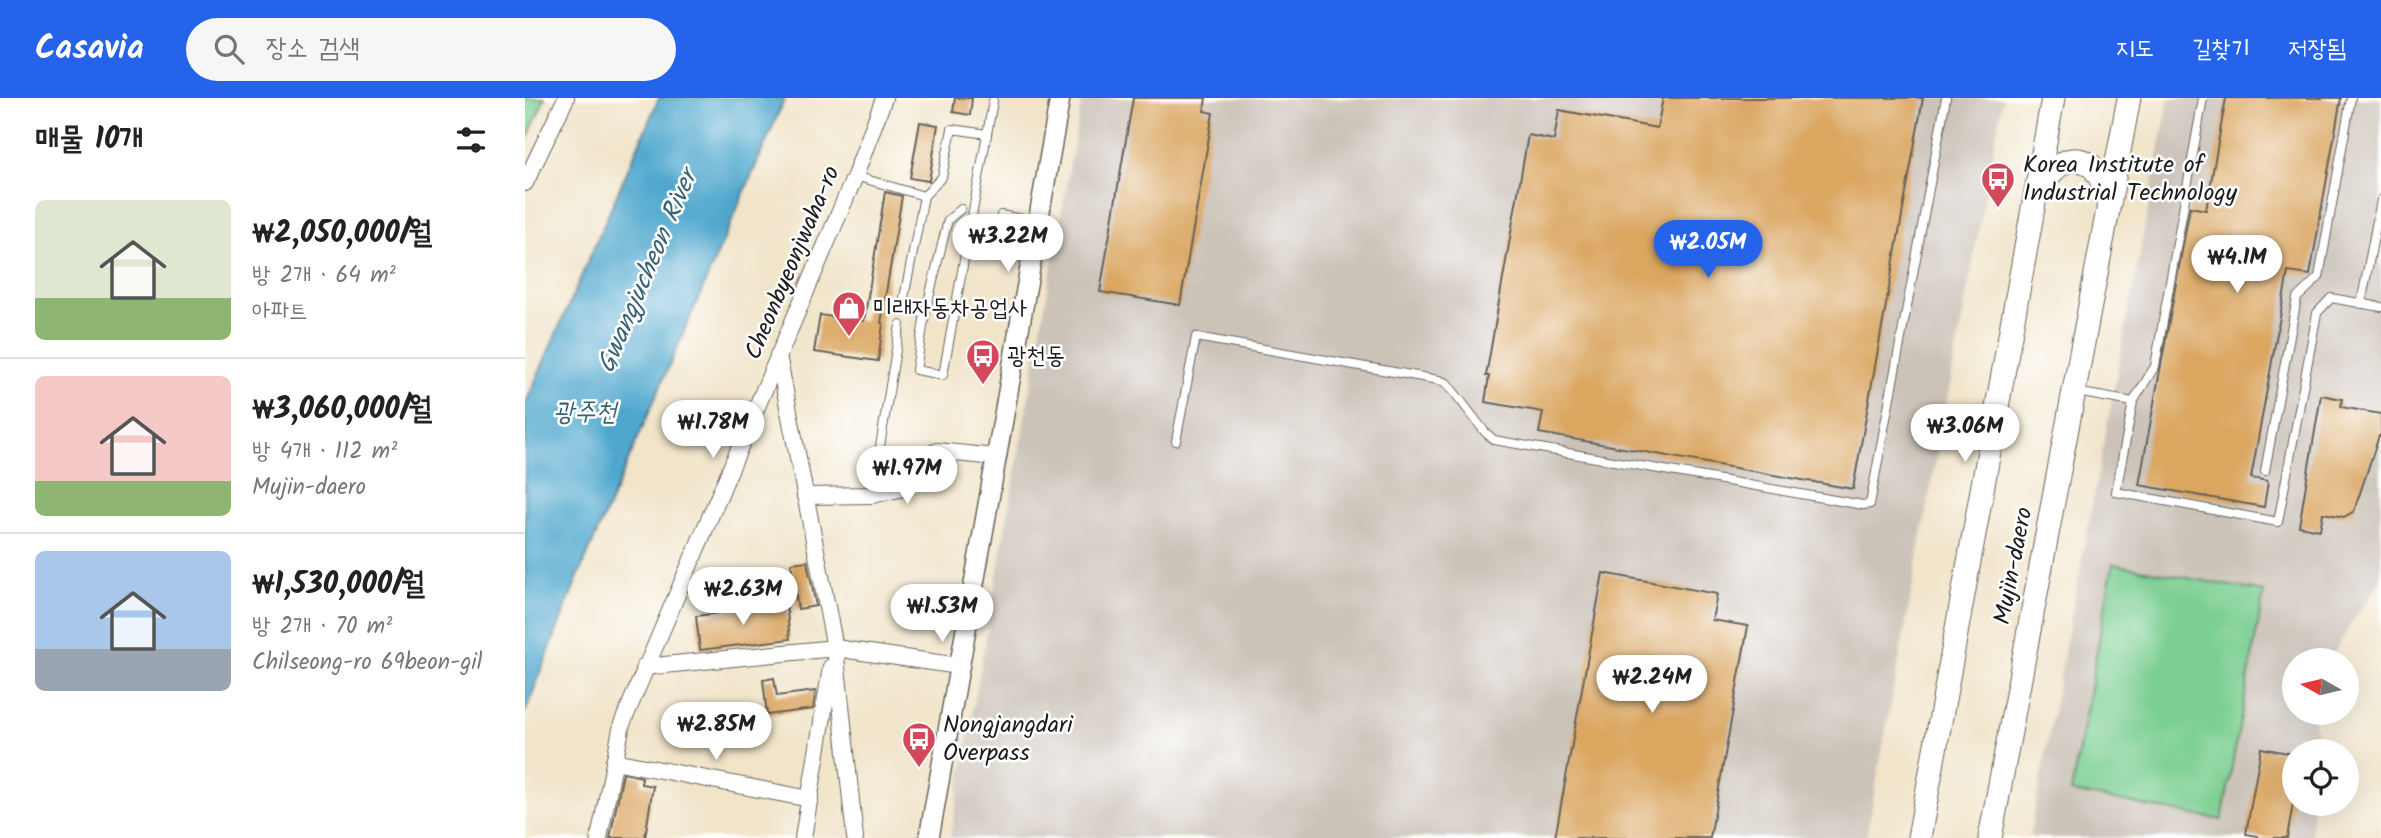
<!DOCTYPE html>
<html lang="ko">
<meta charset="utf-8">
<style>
:root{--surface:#fff;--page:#f6f6f6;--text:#222;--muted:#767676;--line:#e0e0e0;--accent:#2563eb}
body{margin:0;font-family:Kalam,"Poor Story",sans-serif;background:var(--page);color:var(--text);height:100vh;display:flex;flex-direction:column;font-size:26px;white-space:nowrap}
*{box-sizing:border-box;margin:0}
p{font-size:23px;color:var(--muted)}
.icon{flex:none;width:38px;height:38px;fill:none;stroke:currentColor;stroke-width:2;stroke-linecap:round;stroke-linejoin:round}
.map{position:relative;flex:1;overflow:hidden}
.side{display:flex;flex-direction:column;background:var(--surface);width:525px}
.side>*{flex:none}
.needle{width:46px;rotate:278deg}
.controls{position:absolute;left:1757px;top:550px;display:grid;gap:14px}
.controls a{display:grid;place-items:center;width:77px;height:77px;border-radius:50%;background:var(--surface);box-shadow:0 7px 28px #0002;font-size:35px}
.price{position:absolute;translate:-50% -60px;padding:0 16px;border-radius:24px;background:#fff;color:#222;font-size:23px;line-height:46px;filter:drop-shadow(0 2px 4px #0008)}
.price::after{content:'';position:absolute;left:50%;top:42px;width:21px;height:16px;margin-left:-10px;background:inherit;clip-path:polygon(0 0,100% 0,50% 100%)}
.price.current{background:var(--accent);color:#fff}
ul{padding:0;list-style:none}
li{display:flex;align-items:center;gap:21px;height:175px;padding:0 35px}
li+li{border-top:2px solid var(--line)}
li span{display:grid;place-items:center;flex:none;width:196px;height:140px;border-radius:10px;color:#555}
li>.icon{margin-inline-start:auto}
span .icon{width:84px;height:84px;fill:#fffc;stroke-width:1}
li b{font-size:30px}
h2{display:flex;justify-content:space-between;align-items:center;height:84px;padding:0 35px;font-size:30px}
header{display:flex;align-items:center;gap:42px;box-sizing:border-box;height:98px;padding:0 35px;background:var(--accent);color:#fff}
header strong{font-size:33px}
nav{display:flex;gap:38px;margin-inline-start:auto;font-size:24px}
.search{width:490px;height:63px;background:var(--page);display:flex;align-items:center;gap:18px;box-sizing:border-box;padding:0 24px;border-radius:38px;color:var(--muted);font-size:26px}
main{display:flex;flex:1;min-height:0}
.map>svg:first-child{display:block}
</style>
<header>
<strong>Casavia</strong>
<div class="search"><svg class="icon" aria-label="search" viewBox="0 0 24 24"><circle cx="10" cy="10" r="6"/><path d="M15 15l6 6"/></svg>장소 검색</div>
<nav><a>지도</a><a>길찾기</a><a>저장됨</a></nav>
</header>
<main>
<section class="side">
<h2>매물 10개<svg class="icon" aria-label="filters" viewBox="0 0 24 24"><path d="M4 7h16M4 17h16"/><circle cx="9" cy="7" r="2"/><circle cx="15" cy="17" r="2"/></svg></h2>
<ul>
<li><span style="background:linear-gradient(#dfe7d0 70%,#8fb573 0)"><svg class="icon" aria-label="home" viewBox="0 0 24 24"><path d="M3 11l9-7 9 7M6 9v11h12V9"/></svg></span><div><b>₩2,050,000/월</b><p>방 2개 · 64 m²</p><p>아파트</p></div></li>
<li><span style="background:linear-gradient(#f6c9c9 75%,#8fb573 0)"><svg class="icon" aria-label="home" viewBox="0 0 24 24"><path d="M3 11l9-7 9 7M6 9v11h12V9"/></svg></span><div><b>₩3,060,000/월</b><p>방 4개 · 112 m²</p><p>Mujin-daero</p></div></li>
<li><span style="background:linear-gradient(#a9c7e8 70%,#9aa5b1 0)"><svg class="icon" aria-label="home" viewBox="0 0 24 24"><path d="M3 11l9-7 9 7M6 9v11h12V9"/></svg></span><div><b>₩1,530,000/월</b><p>방 2개 · 70 m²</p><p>Chilseong-ro 69beon-gil</p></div></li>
</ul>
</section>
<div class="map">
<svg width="1856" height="740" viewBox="0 0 1856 740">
<rect width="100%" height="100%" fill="#fff"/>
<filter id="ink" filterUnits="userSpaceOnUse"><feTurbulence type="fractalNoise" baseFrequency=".0143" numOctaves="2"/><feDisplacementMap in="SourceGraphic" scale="14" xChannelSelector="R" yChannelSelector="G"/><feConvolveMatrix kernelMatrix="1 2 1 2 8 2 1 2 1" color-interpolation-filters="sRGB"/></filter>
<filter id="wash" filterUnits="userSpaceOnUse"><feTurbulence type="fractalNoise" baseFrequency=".00686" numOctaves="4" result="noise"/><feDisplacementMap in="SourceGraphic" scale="28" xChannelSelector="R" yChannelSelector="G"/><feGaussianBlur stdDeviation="1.57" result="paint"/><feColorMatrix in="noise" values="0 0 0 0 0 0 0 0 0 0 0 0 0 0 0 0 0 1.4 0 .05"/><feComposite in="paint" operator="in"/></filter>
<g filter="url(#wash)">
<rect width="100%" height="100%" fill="#f1e4c9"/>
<g fill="#cbc2b8">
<polygon points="557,0 1478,0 1341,740 425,740"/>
<polygon points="1644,0 1856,0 1856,483 1827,524 1805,562 1769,562 1769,614 1787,614 1792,639 1791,653 1769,653 1769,705 1788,705 1786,740 1508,740 1505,736"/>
</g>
<g fill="#7bcf92" stroke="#4c7657" stroke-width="2">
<polygon points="0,0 20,0 0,46"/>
<polygon points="1588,466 1739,494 1697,722 1546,694"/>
</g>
<polygon fill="#50a7cd" stroke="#366274" stroke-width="2" points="134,0 260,0 52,481 0,615 0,307"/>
<g id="blocks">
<g fill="#daa660">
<polygon points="430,0 447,0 445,17 428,14"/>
<polygon points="608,0 681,0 679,13 688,15 655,207 575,194"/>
<polygon points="1138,0 1398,0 1328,391 1014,335 1018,314 960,304 964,278 961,278 1003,37 1029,42 1034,12 1132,30"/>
<polygon points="1701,0 1816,0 1785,177 1763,174 1726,380 1743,383 1739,409 1614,387 1665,109 1681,112"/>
<polygon points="395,24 413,27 404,83 385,80"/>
<polygon points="360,94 377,98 356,225 358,226 353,263 289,254 295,217 339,223"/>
<polygon points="1796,297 1817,301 1816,309 1856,316 1856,339 1854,338 1829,413 1819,419 1798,415 1795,432 1774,428"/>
<polygon points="282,463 291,508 273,511 266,465"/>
<polygon points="1078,475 1192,496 1187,522 1223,528 1185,740 1030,740"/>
<polygon points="261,506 265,541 175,552 171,518"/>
<polygon points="249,580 252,598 291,593 288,611 242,617 238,582"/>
<polygon points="1736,650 1769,656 1769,700 1762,740 1733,740 1733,738 1721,736"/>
<polygon points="98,675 117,679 116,686 128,688 120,740 85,740"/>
</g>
</g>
</g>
<g filter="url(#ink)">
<use href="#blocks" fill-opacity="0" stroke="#676259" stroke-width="2"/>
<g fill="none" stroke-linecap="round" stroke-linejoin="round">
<g stroke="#676259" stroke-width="10">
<g id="service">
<polyline points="1678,0 1630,268 1608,304 1591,394 1753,424 1792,215 1806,200 1856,209"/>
<polygon points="427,31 462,36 418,277 391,272 400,216 377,210 399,98 417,79"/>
<polyline points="462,36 468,3"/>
<polyline points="330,78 399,98"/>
<polyline points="476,117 512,124"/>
<polyline points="1836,206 1856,102"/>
<polyline points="400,216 423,122 436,111"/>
<polyline points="1551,294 1608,304"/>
<polyline points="651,343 671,239 914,282 922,285 960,334 969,342 1338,407 1345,406 1421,0"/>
<polyline points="1740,373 1772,200 1794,179 1826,0"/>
<polyline points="347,397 375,227"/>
</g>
</g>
<g stroke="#676259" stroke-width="18">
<g id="minor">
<polyline points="0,85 41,0"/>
<polyline points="253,257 310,550 330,740"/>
<polyline points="280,398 347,397 374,391 399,360 412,353 470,359"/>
<polyline points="119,569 310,550 434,568"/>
<polyline points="89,663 285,701"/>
<polyline points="74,740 97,626 330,78 359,0"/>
<polyline points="278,740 306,569"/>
</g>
</g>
<g stroke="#676259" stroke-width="22">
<polyline id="tertiary" points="404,740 535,0"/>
</g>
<g stroke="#676259" stroke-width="25">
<g id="secondary">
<path d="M1515 92C1537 47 1575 54 1582 102"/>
<polyline points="1394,740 1528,0"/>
<polyline points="1465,740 1604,0"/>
</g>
</g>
<use href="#service" stroke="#fff" stroke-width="8"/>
<use href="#minor" stroke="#fff" stroke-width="16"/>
<use href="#tertiary" stroke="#fff" stroke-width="19"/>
<use href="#secondary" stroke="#fff" stroke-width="23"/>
</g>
</g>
<defs>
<g id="bus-pin" transform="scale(1.75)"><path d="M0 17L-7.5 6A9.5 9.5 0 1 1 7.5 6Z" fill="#d1495b" stroke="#fff"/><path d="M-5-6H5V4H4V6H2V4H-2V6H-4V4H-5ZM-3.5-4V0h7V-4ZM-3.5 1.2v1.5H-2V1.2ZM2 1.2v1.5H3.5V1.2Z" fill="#fff"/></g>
<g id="shop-pin" transform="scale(1.75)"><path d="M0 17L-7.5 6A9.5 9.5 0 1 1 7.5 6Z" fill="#d1495b" stroke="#fff"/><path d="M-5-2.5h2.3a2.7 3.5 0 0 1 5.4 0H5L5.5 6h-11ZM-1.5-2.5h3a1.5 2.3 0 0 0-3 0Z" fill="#fff"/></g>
</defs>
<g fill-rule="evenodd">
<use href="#bus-pin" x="1473" y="81"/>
<use href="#shop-pin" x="324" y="210"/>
<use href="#bus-pin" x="458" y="258"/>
<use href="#bus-pin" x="394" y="641"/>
</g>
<g text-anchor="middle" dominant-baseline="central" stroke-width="5" stroke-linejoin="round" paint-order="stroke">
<g font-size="24" fill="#1c1c1c" stroke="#fff" text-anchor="start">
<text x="1498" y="67">Korea Institute of<tspan x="1498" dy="28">Industrial Technology</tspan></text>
<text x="348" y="210">미래자동차공업사</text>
<text x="482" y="258">광천동</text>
<text x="418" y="627">Nongjangdari<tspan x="418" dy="28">Overpass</tspan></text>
</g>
<g font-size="24" fill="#1c1c1c" stroke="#fff">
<text transform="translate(268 165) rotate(-67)">Cheonbyeonjwaha-ro</text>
<text transform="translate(1489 468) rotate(-79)">Mujin-daero</text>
</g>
<g font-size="26" font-style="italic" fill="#366274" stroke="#fff">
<text transform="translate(123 174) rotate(-67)">Gwangjucheon River</text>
<text x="60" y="315">광주천</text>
</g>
</g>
</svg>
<div class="controls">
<a><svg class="needle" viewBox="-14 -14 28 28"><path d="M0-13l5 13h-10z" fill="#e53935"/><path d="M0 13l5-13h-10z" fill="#767676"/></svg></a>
<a><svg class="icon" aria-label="locate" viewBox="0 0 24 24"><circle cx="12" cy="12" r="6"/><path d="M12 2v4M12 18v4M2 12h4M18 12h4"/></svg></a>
</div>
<b class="price" style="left:483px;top:176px">₩3.22M</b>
<b class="price current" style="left:1183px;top:182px">₩2.05M</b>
<b class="price" style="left:1712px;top:197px">₩4.1M</b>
<b class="price" style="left:188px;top:362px">₩1.78M</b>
<b class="price" style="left:1440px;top:366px">₩3.06M</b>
<b class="price" style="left:382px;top:408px">₩1.97M</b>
<b class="price" style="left:218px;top:529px">₩2.63M</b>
<b class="price" style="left:417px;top:546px">₩1.53M</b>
<b class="price" style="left:1127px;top:617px">₩2.24M</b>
<b class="price" style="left:191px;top:664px">₩2.85M</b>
</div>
</main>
